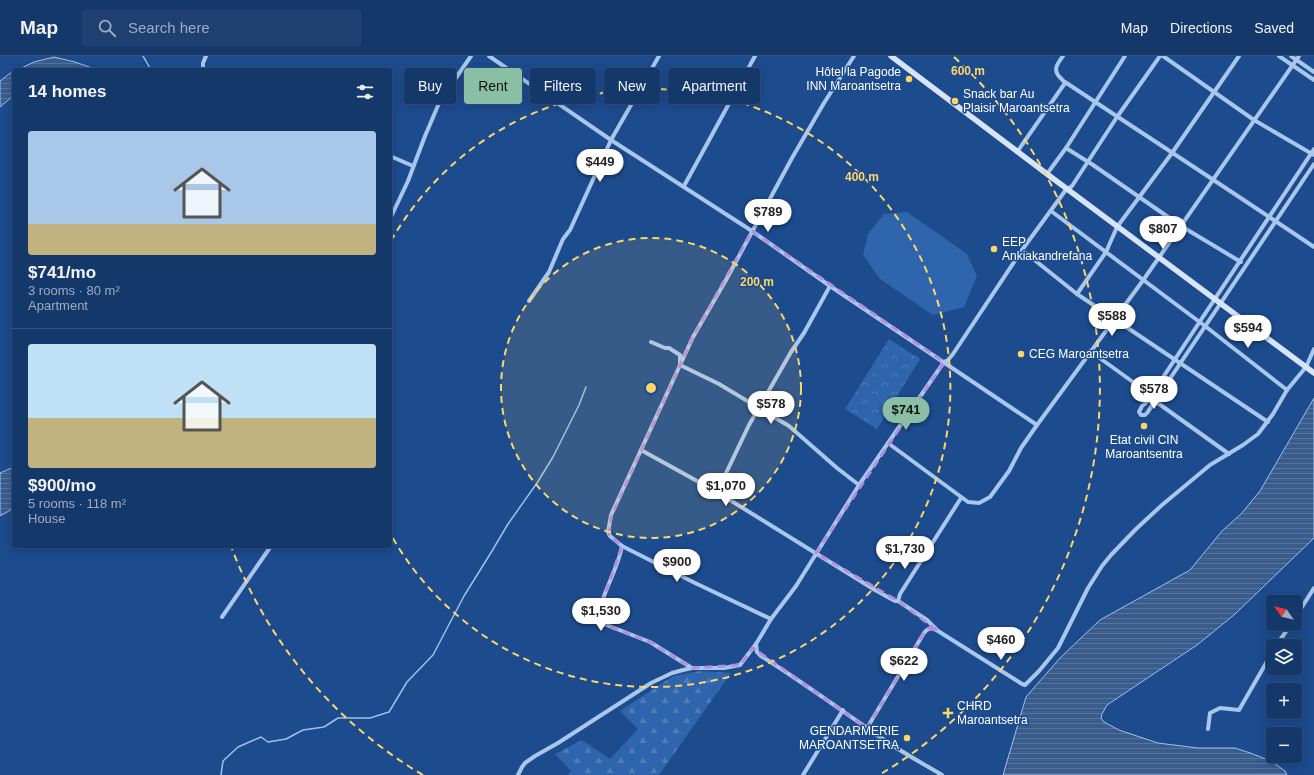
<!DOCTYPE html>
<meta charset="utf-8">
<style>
:root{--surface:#15386a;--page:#1e3f70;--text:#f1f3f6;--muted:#9dacc1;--line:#34527e;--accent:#8abfa5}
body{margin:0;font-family:Helvetica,sans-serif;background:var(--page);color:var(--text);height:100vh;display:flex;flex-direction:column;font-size:15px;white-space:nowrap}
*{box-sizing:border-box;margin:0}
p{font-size:13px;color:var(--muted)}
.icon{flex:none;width:22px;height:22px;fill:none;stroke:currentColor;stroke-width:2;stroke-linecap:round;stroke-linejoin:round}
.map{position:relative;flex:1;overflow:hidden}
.sheet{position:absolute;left:12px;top:12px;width:380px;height:480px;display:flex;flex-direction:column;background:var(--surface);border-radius:4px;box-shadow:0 2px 10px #0003,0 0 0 1px var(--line)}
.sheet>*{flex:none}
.banner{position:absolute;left:404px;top:12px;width:380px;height:36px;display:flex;gap:8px}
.needle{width:26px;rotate:304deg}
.fabs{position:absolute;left:1266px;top:539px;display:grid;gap:8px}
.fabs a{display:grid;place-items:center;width:36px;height:36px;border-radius:4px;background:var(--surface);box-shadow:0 2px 10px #0003,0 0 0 1px var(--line);font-size:20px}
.price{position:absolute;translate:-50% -34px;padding:0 9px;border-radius:14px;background:#fff;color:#222;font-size:13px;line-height:26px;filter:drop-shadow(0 1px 2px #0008)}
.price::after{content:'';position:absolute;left:50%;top:24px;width:12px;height:9px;margin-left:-6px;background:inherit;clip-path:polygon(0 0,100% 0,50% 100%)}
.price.active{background:var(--accent);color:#111}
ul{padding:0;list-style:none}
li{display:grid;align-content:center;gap:8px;height:212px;padding:0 16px}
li+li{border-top:1px solid var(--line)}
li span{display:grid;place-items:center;height:124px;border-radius:4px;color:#555}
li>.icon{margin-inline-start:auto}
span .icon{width:72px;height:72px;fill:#fffc;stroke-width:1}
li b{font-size:17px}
h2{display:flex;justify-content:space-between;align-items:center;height:48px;padding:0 16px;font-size:17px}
.pill{padding:0 14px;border-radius:4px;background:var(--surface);box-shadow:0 2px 10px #0003,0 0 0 1px var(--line);font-size:14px;line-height:36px}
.pill.active{background:var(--accent);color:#111}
header{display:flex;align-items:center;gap:24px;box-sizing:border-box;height:56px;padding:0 20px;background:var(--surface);border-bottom:1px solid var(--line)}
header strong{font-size:19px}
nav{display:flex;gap:22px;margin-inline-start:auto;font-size:14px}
.search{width:280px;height:36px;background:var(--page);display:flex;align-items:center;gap:10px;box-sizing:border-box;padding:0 14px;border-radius:4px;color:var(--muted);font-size:15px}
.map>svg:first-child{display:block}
</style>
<header>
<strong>Map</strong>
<div class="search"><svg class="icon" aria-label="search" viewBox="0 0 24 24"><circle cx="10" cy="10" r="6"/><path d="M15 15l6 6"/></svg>Search here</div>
<nav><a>Map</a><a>Directions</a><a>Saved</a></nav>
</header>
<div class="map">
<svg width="1314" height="719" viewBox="0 0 1314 719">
<defs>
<pattern id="forest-firs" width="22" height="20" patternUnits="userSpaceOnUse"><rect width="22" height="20" fill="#2f65ac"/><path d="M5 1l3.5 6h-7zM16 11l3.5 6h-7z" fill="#4e7cb8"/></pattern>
<pattern id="park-crowns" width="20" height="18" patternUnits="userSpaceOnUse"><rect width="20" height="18" fill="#2f65ac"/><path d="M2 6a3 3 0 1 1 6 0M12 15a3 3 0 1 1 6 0" fill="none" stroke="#4e7cb8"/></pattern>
<pattern id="water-rules" width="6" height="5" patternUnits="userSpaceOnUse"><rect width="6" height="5" fill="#3a5c8d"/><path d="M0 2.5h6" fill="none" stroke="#58749e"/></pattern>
</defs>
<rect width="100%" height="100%" fill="#1c4b8e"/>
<polygon fill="url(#forest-firs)" points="700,615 731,617 659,719 568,719 571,715 555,698 582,684 610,703 638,673 620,655 673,620"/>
<polygon fill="url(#park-crowns)" points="889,283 920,303 877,373 845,353"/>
<polygon fill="#2f65ac" points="907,156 967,198 977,220 964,251 933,259 880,223 863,199 868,178 884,158"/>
<g fill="url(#water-rules)" stroke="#9cc1ef">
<polygon points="54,1 75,6 98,14 17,14 34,6"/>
<polygon points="14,15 14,39 0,51 0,25 9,18"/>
<polygon points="1314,342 1314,482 1234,559 1197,589 1107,649 1102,658 1101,662 1104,666 1119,674 1158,687 1198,692 1235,692 1250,697 1271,705 1285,715 1287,719 1003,719 1026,641 1060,602 1100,564 1190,514 1222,475 1241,458 1260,435"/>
<polygon points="14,411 14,452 0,460 0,417"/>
</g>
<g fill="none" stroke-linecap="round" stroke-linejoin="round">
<g stroke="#9cc1ef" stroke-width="1.5">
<polyline points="143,0 151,14"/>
<polyline points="221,719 223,705 238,691 261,681 268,686 286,683 303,674 324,671 338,662 370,662 389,656 407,626 433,599 464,540 492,495 508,468 537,427 553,401 579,349 586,331"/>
</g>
<g stroke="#a9c7ed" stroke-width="4">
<polyline points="489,0 611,84 752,175 830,230 1037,369"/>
<polyline points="1163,0 1254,64 1314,99"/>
<polyline points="1279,0 1314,24"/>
<polyline points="1291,0 1314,16"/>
<polyline points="203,14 203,7 206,0"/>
<path d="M1065 26C1148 81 1231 135 1314 191"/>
<polyline points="1066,92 1093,109 1181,170 1241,206"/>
<path d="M1314 93 1146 347 1142 350 1139 356 1141 359H1145C1150 355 1151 349 1155 345L1314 108"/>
<path d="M1017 96 1065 27C1063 24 1060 22 1058 19 1053 12 1059 6 1063 0"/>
<polyline points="390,100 413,110"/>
<polyline points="1047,118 1066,92 1125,0"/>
<polyline points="684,130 755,0"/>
<polyline points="1051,155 1205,270 1287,334"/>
<polyline points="390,163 408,125 425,80 440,45 471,0"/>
<polyline points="1022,194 1077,238 1268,366"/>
<polyline points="1077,238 1106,196 1117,171 1172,97 1239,0"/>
<polyline points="529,245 549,216 563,183 570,174 611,84 659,0"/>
<polyline points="651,286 665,292 669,292 680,299 680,309 719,328 789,370 837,412 859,429"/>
<polyline points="1090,295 1151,339 1155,345 1229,398"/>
<polyline points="888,387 968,446 979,447 990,441 1009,415 1021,392 1037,369 1144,223 1299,0"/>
<polyline points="641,394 717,436 875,534 895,545 898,545"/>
<polyline points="717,436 749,369 791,296 804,277 830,230"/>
<polyline points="961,442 900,538 898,545 927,564 938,575 1022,628 1025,629 1039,615 1058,592 1088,532 1102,510 1111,499 1136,473 1162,449 1210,409 1243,389 1258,378 1273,358 1287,334 1306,311 1314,293"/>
<path d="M622 490C618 515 598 542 599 566L650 586 692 612"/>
<polyline points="222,561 271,490"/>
<polyline points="1295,562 1314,532"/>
<polyline points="771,563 695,527 622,490 610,480 608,476 611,459 693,281 726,224 792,102 824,47 854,0"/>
<path d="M756 588 757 596 761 600C801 625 838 652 877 679 898 694 920 706 942 719"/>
<polyline points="1276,590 1291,568"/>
<path d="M867 672 924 577C927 573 931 571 936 574"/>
<polyline points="1208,673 1210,657 1220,652 1239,654 1273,595"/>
<polyline points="518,719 522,711 525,707 535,700 558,687 651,627 672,617 683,614 692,612 724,612 740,609 756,588 771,563 796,530 859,429 944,306 948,304 953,298 1022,194 1065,135 1072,130 1117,61 1160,0"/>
<polyline points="803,719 843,654"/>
</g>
<polyline stroke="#d6e5fa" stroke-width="5.5" points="891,0 1047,118 1314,317"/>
</g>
<path fill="none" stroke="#b68bdc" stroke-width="3" stroke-dasharray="8 5" stroke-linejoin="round" d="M752 175 944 306 816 497 898 545 938 575 929 572 924 577 867 672 753 592 740 609 692 612 650 586 600 567 599 555 622 490 609 479 611 461 693 281Z"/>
<circle cx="651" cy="332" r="150" fill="#fed567" fill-opacity=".12"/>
<g fill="none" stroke="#fed567" stroke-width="2" stroke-dasharray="7 5">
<circle cx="651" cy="332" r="150"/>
<path d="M391 185A299 299 0 1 1 391 479"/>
<path d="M423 719A449 449 0 0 1 232 493M954 1A449 449 0 0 1 879 719"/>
</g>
<g fill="#fed567" stroke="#1c4b8e" stroke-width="1.5">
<circle cx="909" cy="23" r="4"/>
<circle cx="955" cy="45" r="4"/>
<circle cx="994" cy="193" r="4"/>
<circle cx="1021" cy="298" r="4"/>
<circle cx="1144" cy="370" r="4"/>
<path d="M946 651h4v4h4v4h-4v4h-4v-4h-4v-4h4z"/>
<circle cx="907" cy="682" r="4"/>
</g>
<g text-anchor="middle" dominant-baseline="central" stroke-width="3" stroke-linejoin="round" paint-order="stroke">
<g font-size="12" fill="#fff" stroke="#1c4b8e" text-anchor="start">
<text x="901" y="16" text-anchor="end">Hôtel la Pagode<tspan x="901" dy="14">INN Maroantsetra</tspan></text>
<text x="963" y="38">Snack bar Au<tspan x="963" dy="14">Plaisir Maroantsetra</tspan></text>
<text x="1002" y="186">EEP<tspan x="1002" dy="14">Ankiakandrefana</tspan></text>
<text x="1029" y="298">CEG Maroantsetra</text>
<text x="1144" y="384" text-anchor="middle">Etat civil CIN<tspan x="1144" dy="14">Maroantsentra</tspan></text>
<text x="957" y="650">CHRD<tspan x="957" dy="14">Maroantsetra</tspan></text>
<text x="899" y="675" text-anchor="end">GENDARMERIE<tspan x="899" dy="14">MAROANTSETRA</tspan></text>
</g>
</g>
<circle cx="651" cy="332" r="6" fill="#fed567" stroke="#1c4b8e" stroke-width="2"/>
<g font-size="12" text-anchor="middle" font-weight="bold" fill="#fed567" stroke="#1c4b8e" stroke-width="3" stroke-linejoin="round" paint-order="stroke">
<text x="968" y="19">600 m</text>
<text x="862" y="125">400 m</text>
<text x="757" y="230">200 m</text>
</g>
</svg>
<div class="fabs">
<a><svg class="needle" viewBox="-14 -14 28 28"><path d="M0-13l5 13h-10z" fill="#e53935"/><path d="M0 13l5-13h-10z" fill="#9dacc1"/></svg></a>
<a><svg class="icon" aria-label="layers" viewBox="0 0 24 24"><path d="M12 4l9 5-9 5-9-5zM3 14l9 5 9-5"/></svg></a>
<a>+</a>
<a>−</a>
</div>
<b class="price" style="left:600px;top:127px">$449</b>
<b class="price" style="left:768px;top:177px">$789</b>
<b class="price" style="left:1163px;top:194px">$807</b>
<b class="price" style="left:1112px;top:281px">$588</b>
<b class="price" style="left:1248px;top:293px">$594</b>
<b class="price" style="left:1154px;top:354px">$578</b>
<b class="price" style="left:771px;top:369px">$578</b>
<b class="price active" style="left:906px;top:375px">$741</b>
<b class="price" style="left:726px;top:451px">$1,070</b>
<b class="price" style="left:905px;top:514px">$1,730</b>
<b class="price" style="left:677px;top:527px">$900</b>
<b class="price" style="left:601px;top:576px">$1,530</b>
<b class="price" style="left:1001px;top:605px">$460</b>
<b class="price" style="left:904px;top:626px">$622</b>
<div class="banner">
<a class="pill">Buy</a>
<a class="pill active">Rent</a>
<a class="pill">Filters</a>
<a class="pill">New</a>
<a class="pill">Apartment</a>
</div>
<section class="sheet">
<h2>14 homes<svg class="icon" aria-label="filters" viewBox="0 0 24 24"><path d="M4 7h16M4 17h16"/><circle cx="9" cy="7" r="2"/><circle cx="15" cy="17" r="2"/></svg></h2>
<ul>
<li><span style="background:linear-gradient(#a9c7e8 75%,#c2b280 0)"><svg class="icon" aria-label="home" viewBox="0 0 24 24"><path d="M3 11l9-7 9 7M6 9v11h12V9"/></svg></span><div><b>$741/mo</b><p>3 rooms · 80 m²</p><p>Apartment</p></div></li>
<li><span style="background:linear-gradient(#bfe0f5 60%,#c2b280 0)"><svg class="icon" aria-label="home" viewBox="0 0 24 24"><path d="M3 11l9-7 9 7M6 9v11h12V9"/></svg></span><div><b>$900/mo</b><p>5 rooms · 118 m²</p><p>House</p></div></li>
</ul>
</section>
</div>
